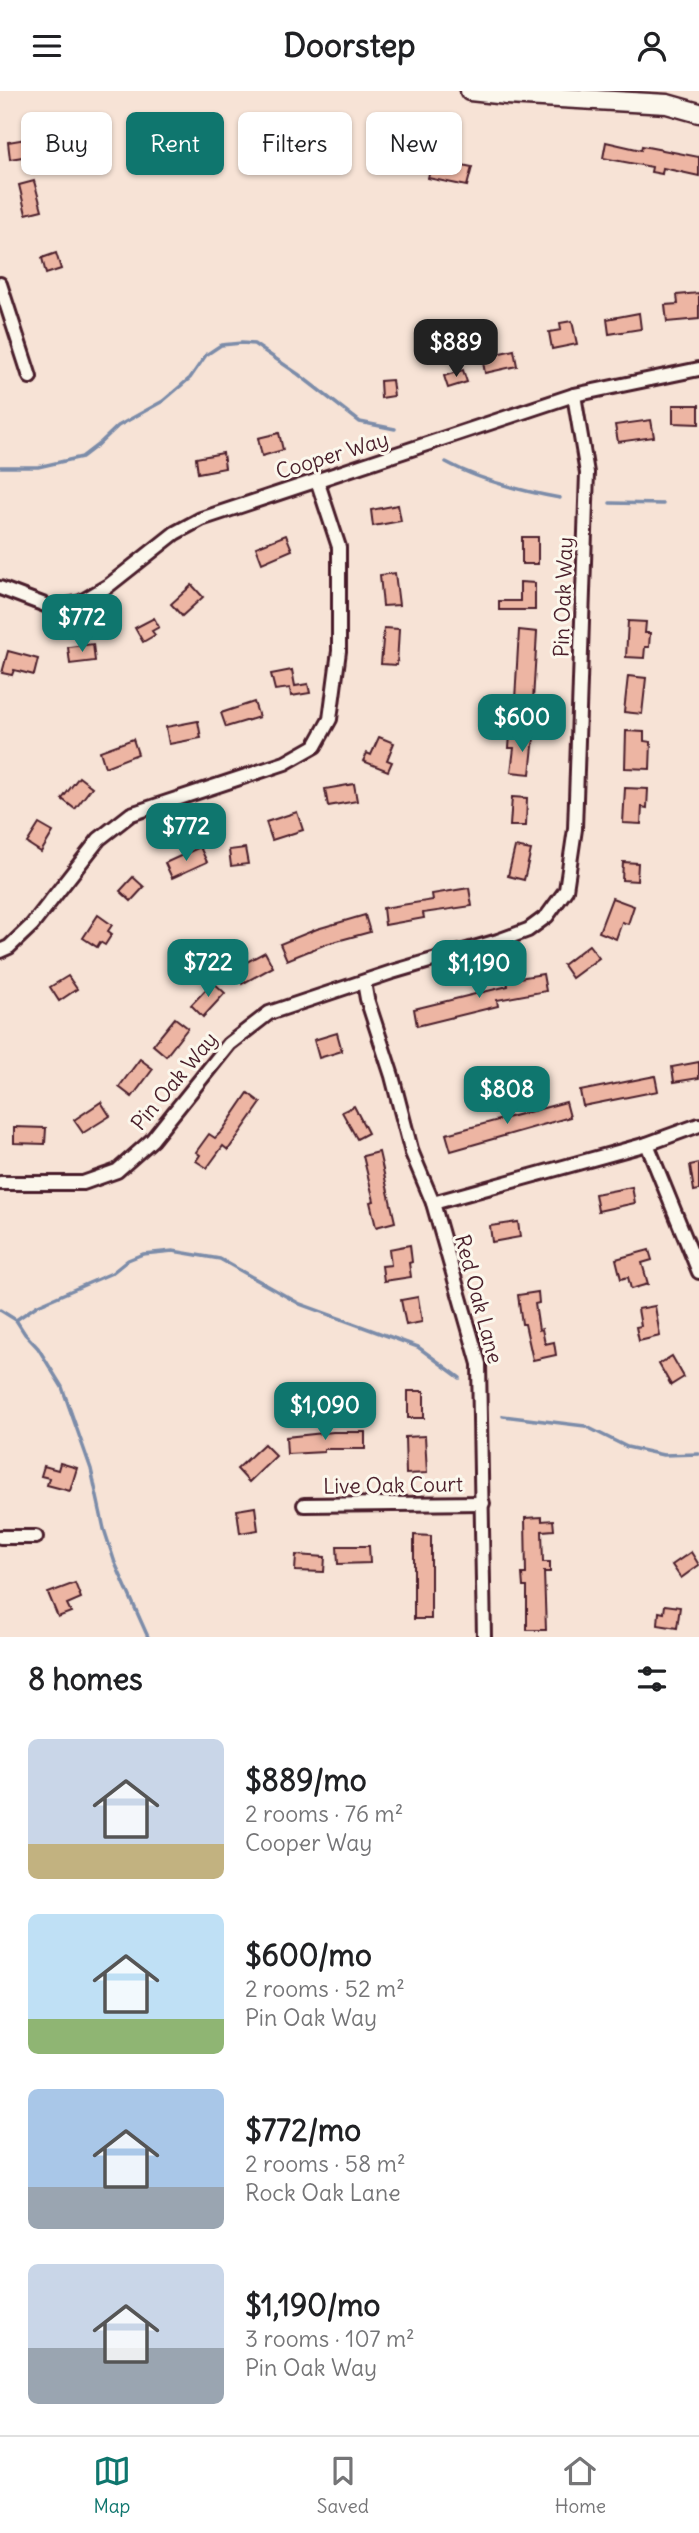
<!DOCTYPE html>
<meta charset="utf-8">
<style>
:root{--surface:#fff;--page:#f6f6f6;--text:#202124;--muted:#757577;--line:#e0e0e0;--accent:#0f766e}
body{margin:0;font-family:Delius,sans-serif;background:var(--page);color:var(--text);height:100vh;display:flex;flex-direction:column;font-size:26px;white-space:nowrap}
*{box-sizing:border-box;margin:0}
p{font-size:23px;color:var(--muted)}
.icon{flex:none;width:38px;height:38px;fill:none;stroke:currentColor;stroke-width:2;stroke-linecap:round;stroke-linejoin:round}
.map{position:relative;height:1546px;overflow:hidden}
.details{display:flex;flex-direction:column;background:var(--surface);flex:1}
.details>*{flex:none}
.guide{position:absolute;left:21px;top:21px;width:658px;height:63px;display:flex;gap:14px}
.price{position:absolute;translate:-50% -60px;padding:0 16px;border-radius:14px;background:var(--accent);color:#fff;font-size:23px;line-height:46px;filter:drop-shadow(0 2px 4px #0008)}
.price::after{content:'';position:absolute;left:50%;top:42px;width:21px;height:16px;margin-left:-10px;background:inherit;clip-path:polygon(0 0,100% 0,50% 100%)}
.price.current{background:#222;color:#fff}
ul{padding:0;list-style:none}
li{display:flex;align-items:center;gap:21px;height:175px;padding:0 28px}
li span{display:grid;place-items:center;flex:none;width:196px;height:140px;border-radius:10px;color:#555}
li>.icon{margin-inline-start:auto}
span .icon{width:84px;height:84px;fill:#fffc;stroke-width:1}
li b{font-size:30px}
h2{display:flex;justify-content:space-between;align-items:center;height:84px;padding:0 28px;font-size:30px}
.pill{padding:0 24px;border-radius:10px;background:var(--surface);box-shadow:0 2px 5px #0004;font-size:24px;line-height:63px}
.pill.current{background:var(--accent);color:#fff}
header{display:flex;justify-content:space-between;align-items:center;height:91px;padding:0 28px;background:var(--surface);font-size:32px;font-weight:800}
.dock{display:flex;justify-content:space-around;align-items:center;height:98px;border-top:2px solid var(--line);background:var(--surface);font-size:19px;color:var(--muted)}
.dock a{display:grid;justify-items:center;gap:4px}
.dock .current{color:var(--accent)}
.map>svg:first-child{display:block}
</style>
<header><svg class="icon" aria-label="menu" viewBox="0 0 24 24"><path d="M4 6h16M4 12h16M4 18h16"/></svg>Doorstep<svg class="icon" aria-label="person" viewBox="0 0 24 24"><circle cx="12" cy="8" r="4"/><path d="M4 21q1-7 8-7t8 7"/></svg></header>
<div class="map">
<svg width="699" height="1546" viewBox="0 0 699 1546">
<rect width="100%" height="100%" fill="#f7e3d6"/>
<filter id="ink" filterUnits="userSpaceOnUse"><feTurbulence type="fractalNoise" baseFrequency=".0143" numOctaves="2"/><feDisplacementMap in="SourceGraphic" scale="14" xChannelSelector="R" yChannelSelector="G"/><feConvolveMatrix kernelMatrix="1 2 1 2 8 2 1 2 1" color-interpolation-filters="sRGB"/></filter>
<g filter="url(#ink)">
<g fill="none" stroke-linecap="round" stroke-linejoin="round">
<g stroke="#7c8ca9" stroke-width="3.5">
<path d="M446 371C481 390 521 400 560 407"/>
<polyline points="0,376 38,376 82,366 99,353 118,335 163,310 190,287 206,264 221,254 242,252 254,253 298,283 360,331 395,338"/>
<polyline points="610,412 663,413"/>
<polyline points="0,1219 16,1229 25,1243 38,1257 62,1296 91,1378 104,1438 115,1472 148,1546"/>
<polyline points="16,1229 38,1214 112,1182 128,1169 143,1163 173,1160 220,1168 300,1213 418,1256 460,1287"/>
<polyline points="503,1325 585,1335 627,1356 663,1364 699,1363"/>
</g>
</g>
<g fill="#edb5a3" stroke="#4a1f2b" stroke-width="2">
<polygon points="301,23 311,24 310,28 331,29 330,44 319,44 319,38 301,37"/>
<polygon points="38,46 41,63 10,68 8,51"/>
<polygon points="606,51 641,59 642,55 699,66 699,85 663,77 662,83 651,81 652,76 603,67"/>
<polygon points="432,71 451,75 452,72 472,76 467,95 428,87"/>
<polygon points="34,90 42,119 26,123 19,94"/>
<polygon points="56,162 61,178 46,183 42,167"/>
<polygon points="699,202 699,228 667,231 665,214 678,213 677,204"/>
<polygon points="639,222 641,238 609,243 607,228"/>
<polygon points="572,230 577,253 552,258 549,241 561,239 560,232"/>
<polygon points="514,259 517,275 485,282 482,266"/>
<polygon points="463,279 467,291 448,297 444,285"/>
<polygon points="392,289 394,305 381,307 380,290"/>
<polygon points="673,314 699,314 699,333 673,332"/>
<polygon points="651,329 654,346 618,351 615,334"/>
<polygon points="279,342 283,359 262,365 258,347"/>
<polygon points="223,362 225,377 198,382 196,367"/>
<polygon points="398,414 401,430 373,435 371,419"/>
<polygon points="286,444 292,459 262,472 256,456"/>
<rect x="522" y="446" width="16" height="27"/>
<polygon points="395,482 399,514 383,515 380,484"/>
<polygon points="520,491 535,492 535,519 499,519 499,510 520,510"/>
<polygon points="192,494 203,506 182,525 171,513"/>
<polygon points="154,527 159,536 152,540 155,544 143,551 135,537"/>
<polygon points="628,530 646,531 645,542 650,542 649,556 645,556 644,567 626,566"/>
<polygon points="384,537 399,538 397,574 381,573"/>
<polygon points="519,539 537,541 532,627 514,626"/>
<polygon points="93,553 95,570 70,573 68,556"/>
<polygon points="8,560 38,568 34,584 14,579 12,584 2,582"/>
<polygon points="292,579 295,595 308,593 310,602 291,605 290,597 275,599 271,583"/>
<polygon points="628,585 646,587 642,623 624,621"/>
<polygon points="254,611 259,626 226,636 221,622"/>
<polygon points="198,630 201,647 169,653 166,636"/>
<polygon points="626,640 644,641 644,650 651,651 650,678 625,677"/>
<polygon points="510,644 534,646 530,683 511,681 514,657 509,657"/>
<polygon points="379,646 394,652 387,669 392,671 388,680 363,670 367,662 371,664"/>
<polygon points="133,648 138,663 105,676 100,660"/>
<polygon points="79,686 92,696 75,718 62,708"/>
<polygon points="354,693 357,710 328,715 325,698"/>
<polygon points="625,697 648,698 647,717 642,716 641,733 623,732"/>
<polygon points="512,706 527,707 526,735 510,735"/>
<polygon points="297,721 303,739 272,749 266,731"/>
<polygon points="39,733 53,741 41,761 27,752"/>
<polygon points="200,756 207,771 172,787 165,772"/>
<polygon points="515,756 531,759 524,789 508,785"/>
<polygon points="245,757 248,773 231,775 229,759"/>
<polygon points="623,771 638,772 637,790 622,789"/>
<polygon points="133,786 144,796 131,810 120,800"/>
<polygon points="469,797 472,815 423,822 424,827 385,834 383,817 433,809 432,803"/>
<polygon points="612,807 634,815 628,833 622,831 616,848 599,841"/>
<polygon points="98,824 112,834 108,840 112,843 105,854 100,851 97,856 83,847"/>
<polygon points="365,824 370,841 326,853 287,869 280,853 317,838"/>
<polygon points="589,854 599,867 572,887 563,874"/>
<polygon points="265,861 273,876 242,893 234,878"/>
<polygon points="543,883 546,900 497,909 498,915 417,935 414,918 508,895 507,889"/>
<polygon points="68,885 77,898 59,910 50,896"/>
<polygon points="213,891 225,902 203,926 191,914"/>
<polygon points="175,927 188,937 166,965 153,954"/>
<polygon points="337,942 342,960 319,967 314,949"/>
<polygon points="140,968 153,978 132,1006 119,996"/>
<polygon points="699,971 699,987 674,991 672,976"/>
<polygon points="655,985 658,1000 583,1015 580,1000"/>
<polygon points="248,1002 261,1012 228,1059 223,1055 207,1077 196,1070 200,1064 196,1061 209,1043 215,1047 222,1040"/>
<polygon points="101,1011 110,1025 83,1042 74,1029"/>
<polygon points="566,1011 570,1026 451,1060 446,1043"/>
<polygon points="354,1015 368,1042 357,1048 342,1021"/>
<polygon points="14,1036 46,1037 45,1053 14,1052"/>
<polygon points="379,1061 395,1131 376,1136 370,1111 374,1110 363,1065"/>
<polygon points="699,1072 699,1099 694,1100 690,1074"/>
<polygon points="632,1096 635,1112 598,1120 595,1103"/>
<polygon points="518,1131 520,1146 492,1151 490,1135"/>
<polygon points="410,1154 412,1171 409,1172 411,1186 384,1190 382,1175 391,1174 389,1158"/>
<polygon points="649,1159 652,1169 642,1172 648,1193 631,1198 628,1186 621,1188 616,1168"/>
<polygon points="538,1201 539,1212 535,1213 539,1239 542,1238 545,1253 554,1251 556,1264 533,1269 525,1233 522,1233 518,1204"/>
<polygon points="418,1206 422,1231 406,1234 401,1209"/>
<polygon points="655,1215 660,1245 639,1250 636,1236 641,1235 638,1218"/>
<polygon points="672,1265 684,1286 671,1294 659,1273"/>
<rect x="408" y="1300" width="16" height="27"/>
<polygon points="333,1341 365,1341 365,1358 324,1358 324,1361 287,1363 286,1346"/>
<polygon points="425,1345 427,1382 406,1383 405,1346"/>
<polygon points="264,1353 276,1365 249,1391 237,1378"/>
<polygon points="60,1372 77,1377 70,1400 47,1394 49,1387 41,1385 44,1375 58,1379"/>
<polygon points="255,1416 258,1439 240,1442 237,1419"/>
<polygon points="542,1426 542,1430 553,1429 554,1439 542,1440 543,1471 550,1471 550,1481 544,1481 546,1539 527,1539 527,1496 523,1496 522,1483 526,1483 525,1427"/>
<polygon points="414,1444 431,1445 431,1528 414,1528"/>
<polygon points="337,1455 369,1455 370,1472 338,1473"/>
<polygon points="691,1461 699,1474 681,1487 672,1474"/>
<polygon points="296,1464 325,1466 324,1481 295,1480"/>
<polygon points="75,1492 81,1507 67,1513 71,1521 58,1526 48,1502"/>
<polygon points="665,1514 680,1516 677,1537 658,1534 659,1521 664,1522"/>
</g>
<g fill="none" stroke-linecap="round" stroke-linejoin="round">
<g stroke="#4a1f2b" stroke-width="18">
<g id="street">
<polyline points="0,193 30,286"/>
<polyline points="0,497 53,517 81,511 108,495 175,442 201,428 574,304 699,278"/>
<polyline points="0,860 9,856 32,834 99,748 131,723 285,672 315,655 330,628 339,560 339,456 317,389"/>
<polyline points="364,891 367,908 392,985 412,1062 433,1112 479,1273 484,1546"/>
<polyline points="647,1053 699,1181"/>
<polyline points="0,1092 83,1092 117,1080 152,1049 229,953 269,922 392,881 498,850 528,839 547,825 566,799 575,738 587,382 574,304"/>
<polyline points="433,1112 647,1053 699,1034"/>
<polyline points="304,1414 483,1412"/>
<polyline points="0,1446 36,1446"/>
</g>
</g>
<g stroke="#4a1f2b" stroke-width="23">
<polyline id="secondary" points="470,0 507,4 667,13 699,22"/>
</g>
<use href="#street" stroke="#fbf7ec" stroke-width="12"/>
<use href="#secondary" stroke="#fbf7ec" stroke-width="18"/>
</g>
</g>
<g text-anchor="middle" dominant-baseline="central" stroke-width="6" stroke-linejoin="round" paint-order="stroke">
<g font-size="21" fill="#4a1f2b" stroke="#fbf7ec">
<text transform="translate(332 364) rotate(-17)">Cooper Way</text>
<text transform="translate(563 506) rotate(-88)">Pin Oak Way</text>
<text transform="translate(174 990) rotate(-50)">Pin Oak Way</text>
<text transform="translate(479 1208) rotate(75)">Red Oak Lane</text>
<text transform="translate(393 1394) rotate(-1)">Live Oak Court</text>
</g>
</g>
</svg>
<b class="price current" style="left:456px;top:288px">$889</b>
<b class="price" style="left:82px;top:563px">$772</b>
<b class="price" style="left:522px;top:663px">$600</b>
<b class="price" style="left:186px;top:772px">$772</b>
<b class="price" style="left:208px;top:908px">$722</b>
<b class="price" style="left:479px;top:909px">$1,190</b>
<b class="price" style="left:507px;top:1035px">$808</b>
<b class="price" style="left:325px;top:1351px">$1,090</b>
<div class="guide">
<a class="pill">Buy</a>
<a class="pill current">Rent</a>
<a class="pill">Filters</a>
<a class="pill">New</a>
</div>
</div>
<section class="details">
<h2>8 homes<svg class="icon" aria-label="filters" viewBox="0 0 24 24"><path d="M4 7h16M4 17h16"/><circle cx="9" cy="7" r="2"/><circle cx="15" cy="17" r="2"/></svg></h2>
<ul>
<li><span style="background:linear-gradient(#c9d6e8 75%,#c2b280 0)"><svg class="icon" aria-label="home" viewBox="0 0 24 24"><path d="M3 11l9-7 9 7M6 9v11h12V9"/></svg></span><div><b>$889/mo</b><p>2 rooms · 76 m²</p><p>Cooper Way</p></div></li>
<li><span style="background:linear-gradient(#bfe0f5 75%,#8fb573 0)"><svg class="icon" aria-label="home" viewBox="0 0 24 24"><path d="M3 11l9-7 9 7M6 9v11h12V9"/></svg></span><div><b>$600/mo</b><p>2 rooms · 52 m²</p><p>Pin Oak Way</p></div></li>
<li><span style="background:linear-gradient(#a9c7e8 70%,#9aa5b1 0)"><svg class="icon" aria-label="home" viewBox="0 0 24 24"><path d="M3 11l9-7 9 7M6 9v11h12V9"/></svg></span><div><b>$772/mo</b><p>2 rooms · 58 m²</p><p>Rock Oak Lane</p></div></li>
<li><span style="background:linear-gradient(#c9d6e8 60%,#9aa5b1 0)"><svg class="icon" aria-label="home" viewBox="0 0 24 24"><path d="M3 11l9-7 9 7M6 9v11h12V9"/></svg></span><div><b>$1,190/mo</b><p>3 rooms · 107 m²</p><p>Pin Oak Way</p></div></li>
</ul>
</section>
<nav class="dock">
<a class="current"><svg class="icon" aria-label="map" viewBox="0 0 24 24"><path d="M3 6l6-2 6 2 6-2v14l-6 2-6-2-6 2zM9 4v14M15 6v14"/></svg>Map</a>
<a><svg class="icon" aria-label="saved" viewBox="0 0 24 24"><path d="M7 4h10v16l-5-4-5 4z"/></svg>Saved</a>
<a><svg class="icon" aria-label="home" viewBox="0 0 24 24"><path d="M3 11l9-7 9 7M6 9v11h12V9"/></svg>Home</a>
</nav>
